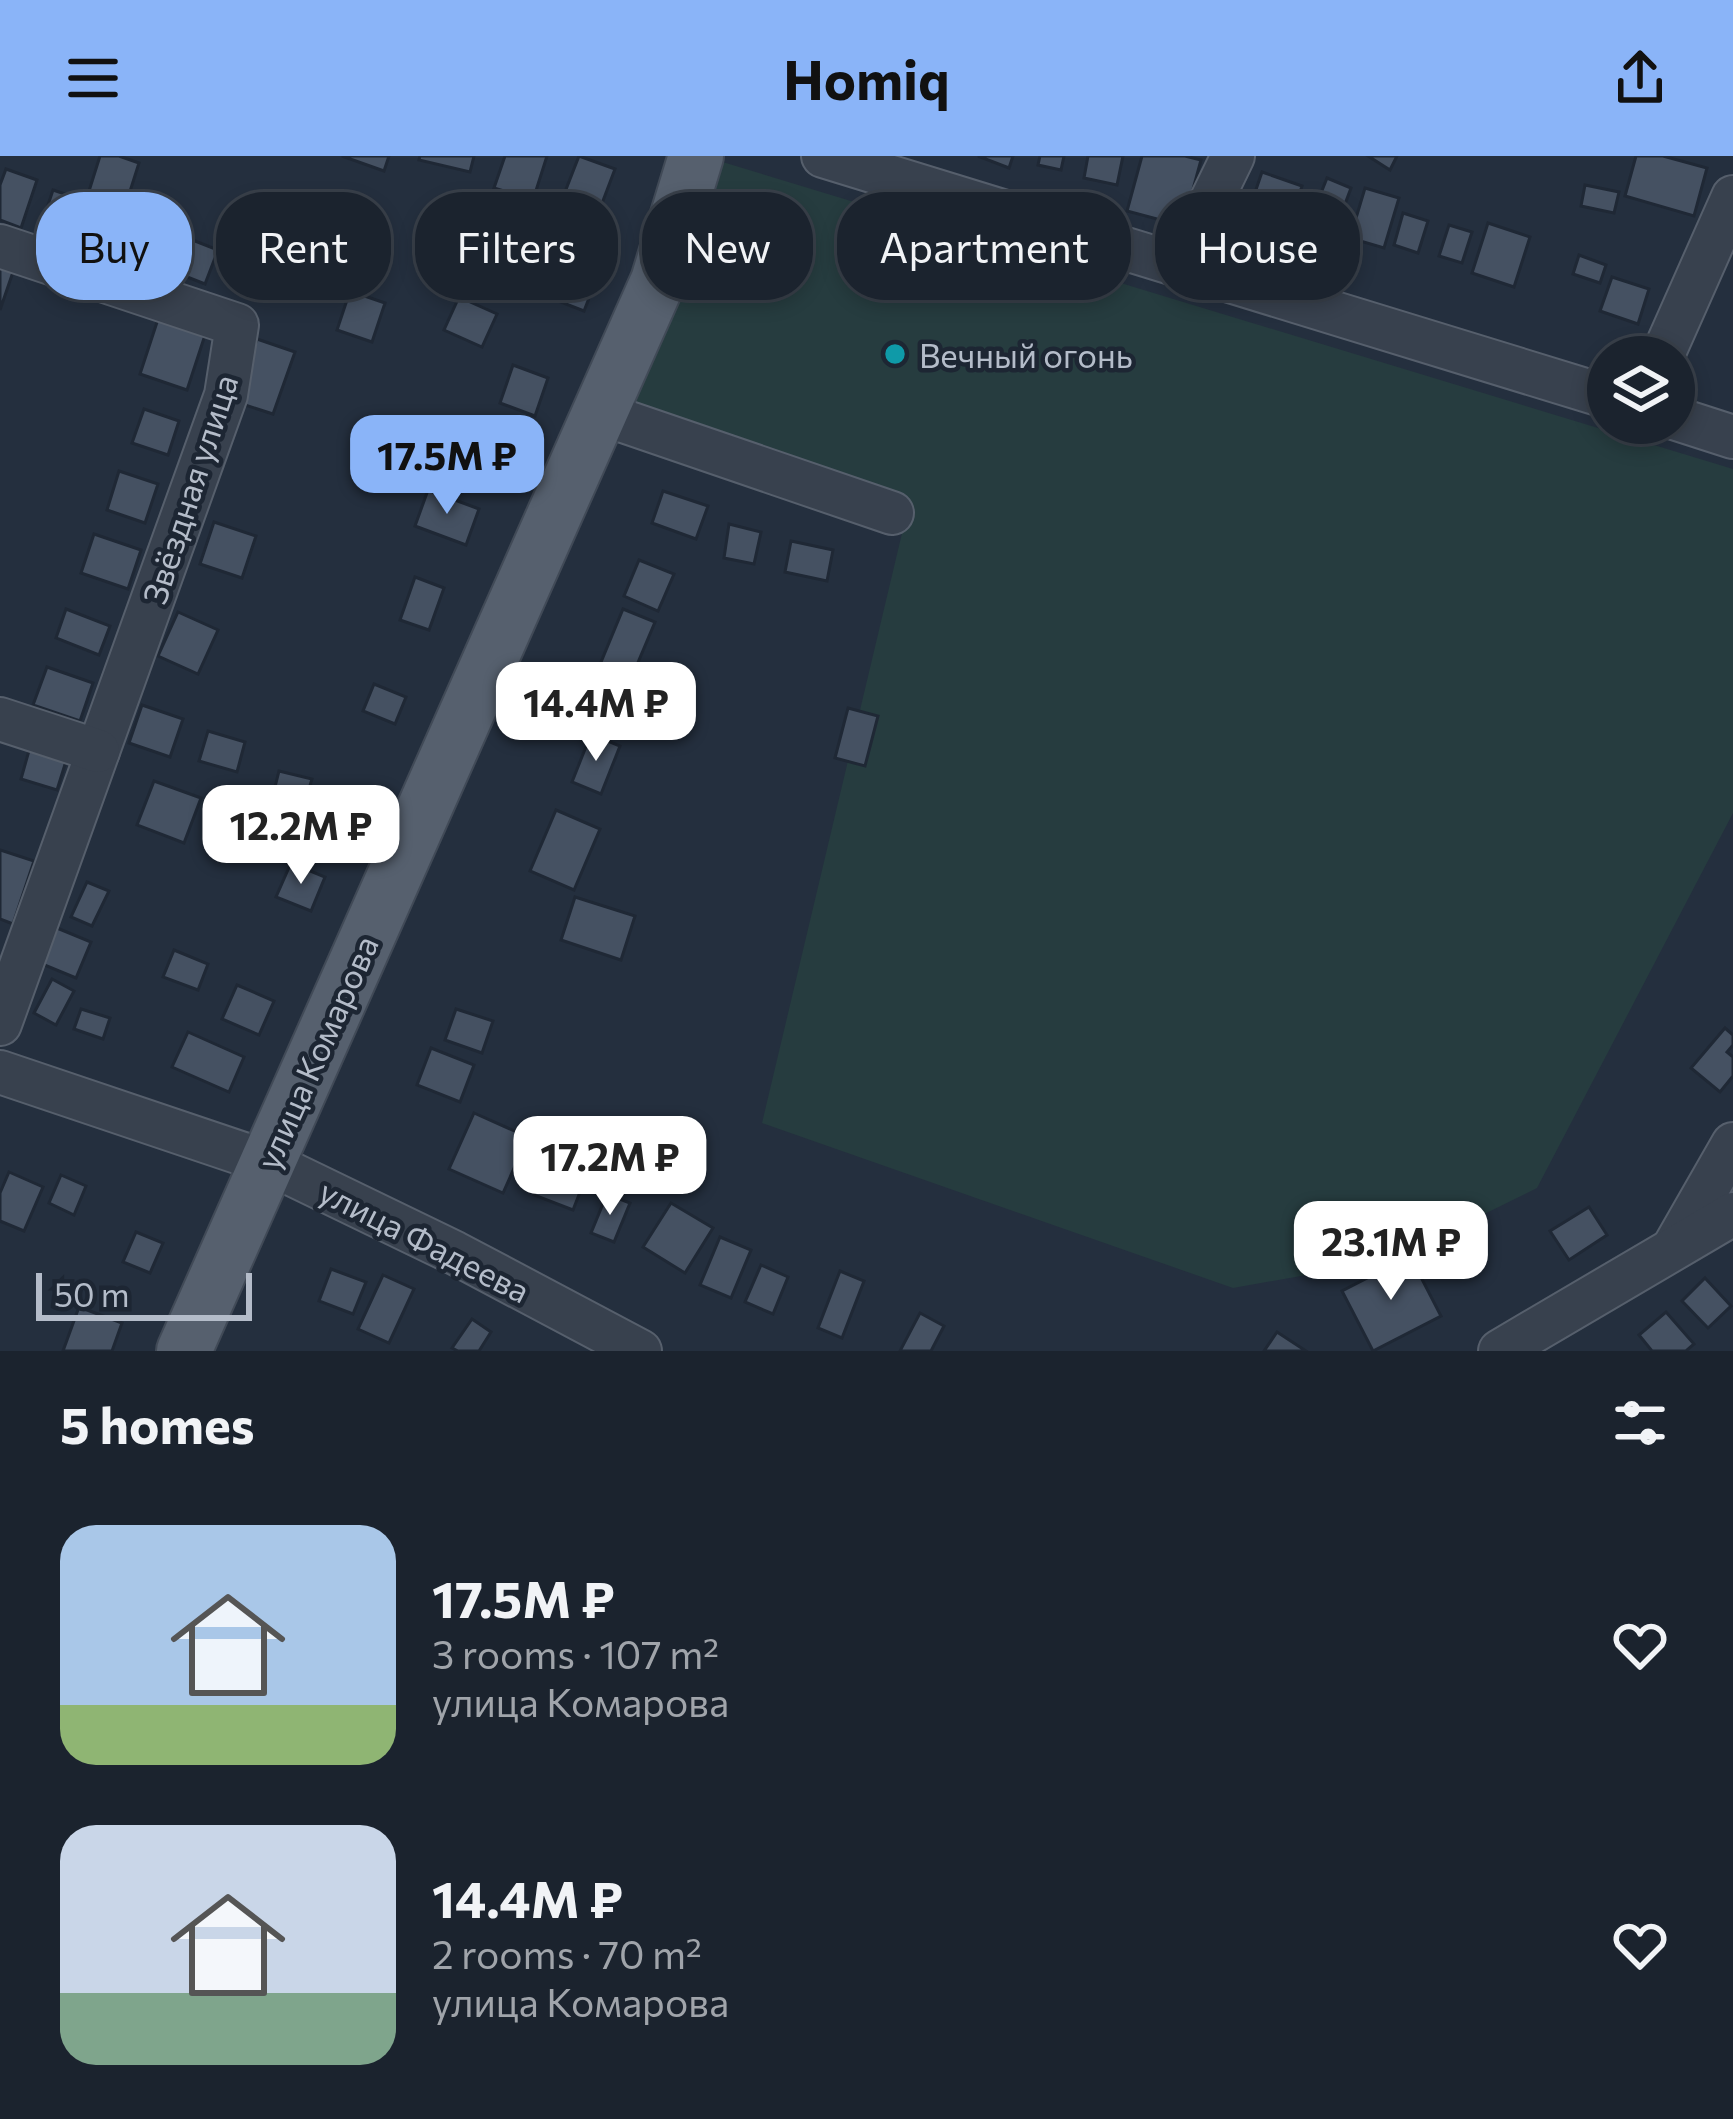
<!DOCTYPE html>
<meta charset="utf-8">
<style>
:root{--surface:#1b232e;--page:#282f3a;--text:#f1f3f6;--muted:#a0a4aa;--line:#39404a;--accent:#8ab4f8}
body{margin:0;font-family:Commissioner,sans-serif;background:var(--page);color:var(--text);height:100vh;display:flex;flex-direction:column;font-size:45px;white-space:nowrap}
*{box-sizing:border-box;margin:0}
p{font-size:39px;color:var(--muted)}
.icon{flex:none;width:66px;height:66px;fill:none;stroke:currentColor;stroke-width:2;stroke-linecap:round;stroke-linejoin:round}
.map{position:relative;height:1195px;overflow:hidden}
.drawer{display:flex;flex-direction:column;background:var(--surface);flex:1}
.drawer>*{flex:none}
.hud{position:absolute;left:36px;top:36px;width:1662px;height:108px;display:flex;gap:24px}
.buttons{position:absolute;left:1587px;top:180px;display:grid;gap:24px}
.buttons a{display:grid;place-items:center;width:108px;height:108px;border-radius:50%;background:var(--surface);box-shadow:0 6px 18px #0003,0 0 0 3px var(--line);font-size:60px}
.scale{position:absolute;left:36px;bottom:30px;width:216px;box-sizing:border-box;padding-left:12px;border:6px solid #b4bcc9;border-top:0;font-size:33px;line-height:42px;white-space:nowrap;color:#b4bcc9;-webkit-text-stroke:9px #1d2633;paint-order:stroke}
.price{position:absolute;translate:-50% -102px;padding:0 27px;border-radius:24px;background:#fff;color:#222;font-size:39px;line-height:78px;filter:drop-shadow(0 3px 6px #0008)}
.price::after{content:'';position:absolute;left:50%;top:72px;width:36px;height:27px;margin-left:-18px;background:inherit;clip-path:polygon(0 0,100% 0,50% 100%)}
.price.selected{background:var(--accent);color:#111}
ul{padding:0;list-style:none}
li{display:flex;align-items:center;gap:36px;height:300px;padding:0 60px}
li span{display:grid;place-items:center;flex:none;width:336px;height:240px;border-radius:36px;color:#555}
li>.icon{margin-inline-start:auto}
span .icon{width:144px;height:144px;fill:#fffc;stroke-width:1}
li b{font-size:51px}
h2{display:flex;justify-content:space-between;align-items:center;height:144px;padding:0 60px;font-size:51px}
.tag{padding:0 42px;border-radius:48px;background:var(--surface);box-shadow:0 6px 18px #0003,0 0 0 3px var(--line);font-size:42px;line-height:108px}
.tag.selected{background:var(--accent);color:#111}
header{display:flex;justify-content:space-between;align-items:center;height:156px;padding:0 60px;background:var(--accent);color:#111;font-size:54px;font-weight:700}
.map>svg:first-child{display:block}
</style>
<header><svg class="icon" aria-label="menu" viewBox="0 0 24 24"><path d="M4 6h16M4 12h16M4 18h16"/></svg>Homiq<svg class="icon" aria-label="share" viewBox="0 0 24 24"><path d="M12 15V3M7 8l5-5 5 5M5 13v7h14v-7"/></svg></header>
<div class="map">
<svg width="1733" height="1195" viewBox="0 0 1733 1195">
<rect width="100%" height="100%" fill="#242f3e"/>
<polygon fill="#263c3f" points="716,4 1733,313 1733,657 1537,1032 1391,1104 1233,1132 762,967 903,373 616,272"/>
<g fill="#455162" stroke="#1f2835" stroke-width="3">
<polygon points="100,0 119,0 139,7 126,48 89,35"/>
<polygon points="342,0 389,0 384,15"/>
<polygon points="420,0 474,0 470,16 419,4"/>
<polygon points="505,0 547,0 533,44 494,32"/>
<polygon points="579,0 615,13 601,50 565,36"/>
<polygon points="978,0 1013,0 1009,12"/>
<polygon points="1040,0 1064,0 1061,14 1038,9"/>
<polygon points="1088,0 1123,0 1117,29 1084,22"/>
<polygon points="1142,0 1185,0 1201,4 1183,70 1127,55"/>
<polygon points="1368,0 1397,0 1390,14"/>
<polygon points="1636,0 1663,0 1707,12 1694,60 1625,40"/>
<polygon points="6,13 37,24 21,72 0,64 0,29"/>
<polygon points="1262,16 1302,30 1289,71 1248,57"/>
<polygon points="1327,22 1351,32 1336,72 1311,62"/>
<polygon points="1585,29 1619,36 1614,57 1581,50"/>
<polygon points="1365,32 1399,42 1384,92 1350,82"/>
<polygon points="53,34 80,43 65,85 39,76"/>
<polygon points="1403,57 1428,65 1418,97 1394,89"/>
<polygon points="128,63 176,80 165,113 116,96"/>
<polygon points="1488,67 1530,81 1514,131 1472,117"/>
<polygon points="1449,69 1472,76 1462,107 1439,100"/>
<polygon points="190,83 218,94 205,128 177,117"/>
<polygon points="550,99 598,119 584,155 535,136"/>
<polygon points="1579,99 1606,109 1600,127 1573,118"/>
<polygon points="0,111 13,116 0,154"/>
<polygon points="1612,121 1649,133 1638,168 1600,155"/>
<polygon points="350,135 385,147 372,186 337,174"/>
<polygon points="459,141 497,158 482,191 444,174"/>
<polygon points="161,154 208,170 187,234 140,218"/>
<polygon points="257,183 295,196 273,258 236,246"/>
<polygon points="513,209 548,222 535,260 500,247"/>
<polygon points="144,253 179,265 168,299 132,287"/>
<polygon points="472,279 515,297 502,327 459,310"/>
<polygon points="119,315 158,328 145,367 107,354"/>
<polygon points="428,334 479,353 466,389 415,370"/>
<polygon points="663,335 708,350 696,383 652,367"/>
<polygon points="214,366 256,380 242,422 200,408"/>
<polygon points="729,368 761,376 754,408 724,402"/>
<polygon points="94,378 141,394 128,433 81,417"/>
<polygon points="791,385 833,394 827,425 785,416"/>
<polygon points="639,404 674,418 658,455 624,440"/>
<polygon points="415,421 444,432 429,474 400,464"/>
<polygon points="66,453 110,470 99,499 56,482"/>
<polygon points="623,453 655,466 631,523 599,511"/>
<polygon points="178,456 218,474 198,518 158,500"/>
<polygon points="47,511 93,527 80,565 33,549"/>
<polygon points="593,519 632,536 618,568 578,551"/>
<polygon points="374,528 406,541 395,568 363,555"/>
<polygon points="142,549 183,563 170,601 129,587"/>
<polygon points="848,552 878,560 865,610 835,602"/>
<polygon points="208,575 245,586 237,616 199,605"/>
<polygon points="591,578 620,590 601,638 572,626"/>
<polygon points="30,591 67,602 57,634 21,623"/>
<polygon points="279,615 312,623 306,643 274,635"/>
<polygon points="154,625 201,642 184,687 137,669"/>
<polygon points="556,654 600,673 574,734 530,715"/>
<polygon points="0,694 34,705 13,768 0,763"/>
<polygon points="291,707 325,721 311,755 276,741"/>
<polygon points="87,726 109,735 92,770 71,761"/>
<polygon points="575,741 635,760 621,804 561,784"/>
<polygon points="57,772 91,786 76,822 42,808"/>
<polygon points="174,794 208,808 198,834 163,821"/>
<polygon points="52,823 74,835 56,869 34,857"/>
<polygon points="237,829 274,845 259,879 222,863"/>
<polygon points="81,853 110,862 103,883 74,873"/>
<polygon points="456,853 493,865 482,897 445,884"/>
<polygon points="1725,872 1733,879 1733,889 1727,896 1733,901 1733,920 1720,936 1691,912"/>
<polygon points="188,876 244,901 229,936 172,911"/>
<polygon points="431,892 474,909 460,946 417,929"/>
<polygon points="474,957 528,981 503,1037 449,1013"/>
<polygon points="551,998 589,1013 573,1054 534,1039"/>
<polygon points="9,1016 43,1031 24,1075 0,1065 0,1037"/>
<polygon points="61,1019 86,1030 74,1059 49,1047"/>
<polygon points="607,1038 630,1047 614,1086 591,1077"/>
<polygon points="671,1047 713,1072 685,1117 643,1091"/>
<polygon points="1589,1051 1607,1079 1569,1104 1550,1075"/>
<polygon points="136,1076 163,1087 150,1117 123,1106"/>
<polygon points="720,1081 751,1094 731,1142 700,1129"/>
<polygon points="1410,1100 1441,1160 1373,1195 1342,1135"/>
<polygon points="761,1109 788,1121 773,1158 745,1146"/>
<polygon points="331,1113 366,1126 353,1158 319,1145"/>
<polygon points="840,1115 864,1125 842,1182 818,1172"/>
<polygon points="383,1119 414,1133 389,1187 358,1173"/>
<polygon points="1705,1122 1731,1150 1708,1172 1682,1145"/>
<polygon points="79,1151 122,1167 112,1195 63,1195"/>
<polygon points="1666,1156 1694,1188 1686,1195 1652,1195 1639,1179"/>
<polygon points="920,1157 944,1170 931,1195 900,1195"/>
<polygon points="472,1163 491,1176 479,1195 458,1195 452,1192"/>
<polygon points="1277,1176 1306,1195 1264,1195"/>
</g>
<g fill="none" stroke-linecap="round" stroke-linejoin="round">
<g stroke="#565f6c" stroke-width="46">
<g id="minor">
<polyline points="823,0 1608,241"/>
<polyline points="0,90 237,169 226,239 0,868"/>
<polyline points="1180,109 1233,0"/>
<polyline points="1662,201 1733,41"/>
<polyline points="600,257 892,357"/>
<polyline points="1674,262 1733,281"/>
<polyline points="0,563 98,595"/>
<polyline points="0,916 267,1006 455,1097 640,1195"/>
<polyline points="1674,1091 1733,988"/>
<polyline points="1500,1195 1733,1058"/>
</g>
</g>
<g stroke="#414a57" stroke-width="58">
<polyline id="major" points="184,1195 658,125 696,0"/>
</g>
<use href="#minor" stroke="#38414e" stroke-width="42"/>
<use href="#major" stroke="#56606e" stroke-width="54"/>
</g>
<circle fill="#0f9aa8" stroke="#1d2633" stroke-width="4.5" cx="895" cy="198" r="12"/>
<g text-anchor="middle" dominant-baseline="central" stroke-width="9" stroke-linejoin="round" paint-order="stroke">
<g font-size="33" fill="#b4bcc9" stroke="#1d2633" text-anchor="start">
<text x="919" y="198">Вечный огонь</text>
</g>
<g font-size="33" fill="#b4bcc9" stroke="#1d2633">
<text transform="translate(189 333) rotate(-72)">Звёздная улица</text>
<text transform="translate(316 896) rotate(-66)">улица Комарова</text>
<text transform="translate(425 1084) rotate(27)">улица Фадеева</text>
</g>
</g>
</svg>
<div class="buttons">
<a><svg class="icon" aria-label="layers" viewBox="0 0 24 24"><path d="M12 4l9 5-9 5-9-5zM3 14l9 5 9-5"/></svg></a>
</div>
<div class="scale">50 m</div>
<b class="price selected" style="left:447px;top:361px">17.5M ₽</b>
<b class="price" style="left:596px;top:608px">14.4M ₽</b>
<b class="price" style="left:301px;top:731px">12.2M ₽</b>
<b class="price" style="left:610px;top:1062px">17.2M ₽</b>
<b class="price" style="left:1391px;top:1147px">23.1M ₽</b>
<div class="hud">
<a class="tag selected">Buy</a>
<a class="tag">Rent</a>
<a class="tag">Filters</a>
<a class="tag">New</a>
<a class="tag">Apartment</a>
<a class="tag">House</a>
</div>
</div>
<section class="drawer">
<h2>5 homes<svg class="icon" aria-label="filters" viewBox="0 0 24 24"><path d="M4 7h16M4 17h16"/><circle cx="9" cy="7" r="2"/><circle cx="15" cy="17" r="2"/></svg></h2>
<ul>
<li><span style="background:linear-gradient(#a9c7e8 75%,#8fb573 0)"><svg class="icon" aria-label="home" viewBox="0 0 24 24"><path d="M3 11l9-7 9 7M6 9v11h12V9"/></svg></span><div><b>17.5M ₽</b><p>3 rooms · 107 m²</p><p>улица Комарова</p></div><svg class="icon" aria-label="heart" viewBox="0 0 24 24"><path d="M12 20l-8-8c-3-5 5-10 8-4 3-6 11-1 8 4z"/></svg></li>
<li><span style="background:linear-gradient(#c9d6e8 70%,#7fa58c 0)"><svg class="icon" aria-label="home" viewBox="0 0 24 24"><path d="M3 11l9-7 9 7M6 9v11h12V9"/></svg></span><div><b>14.4M ₽</b><p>2 rooms · 70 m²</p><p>улица Комарова</p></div><svg class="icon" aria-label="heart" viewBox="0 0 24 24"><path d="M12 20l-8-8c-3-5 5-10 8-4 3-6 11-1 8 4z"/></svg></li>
</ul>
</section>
